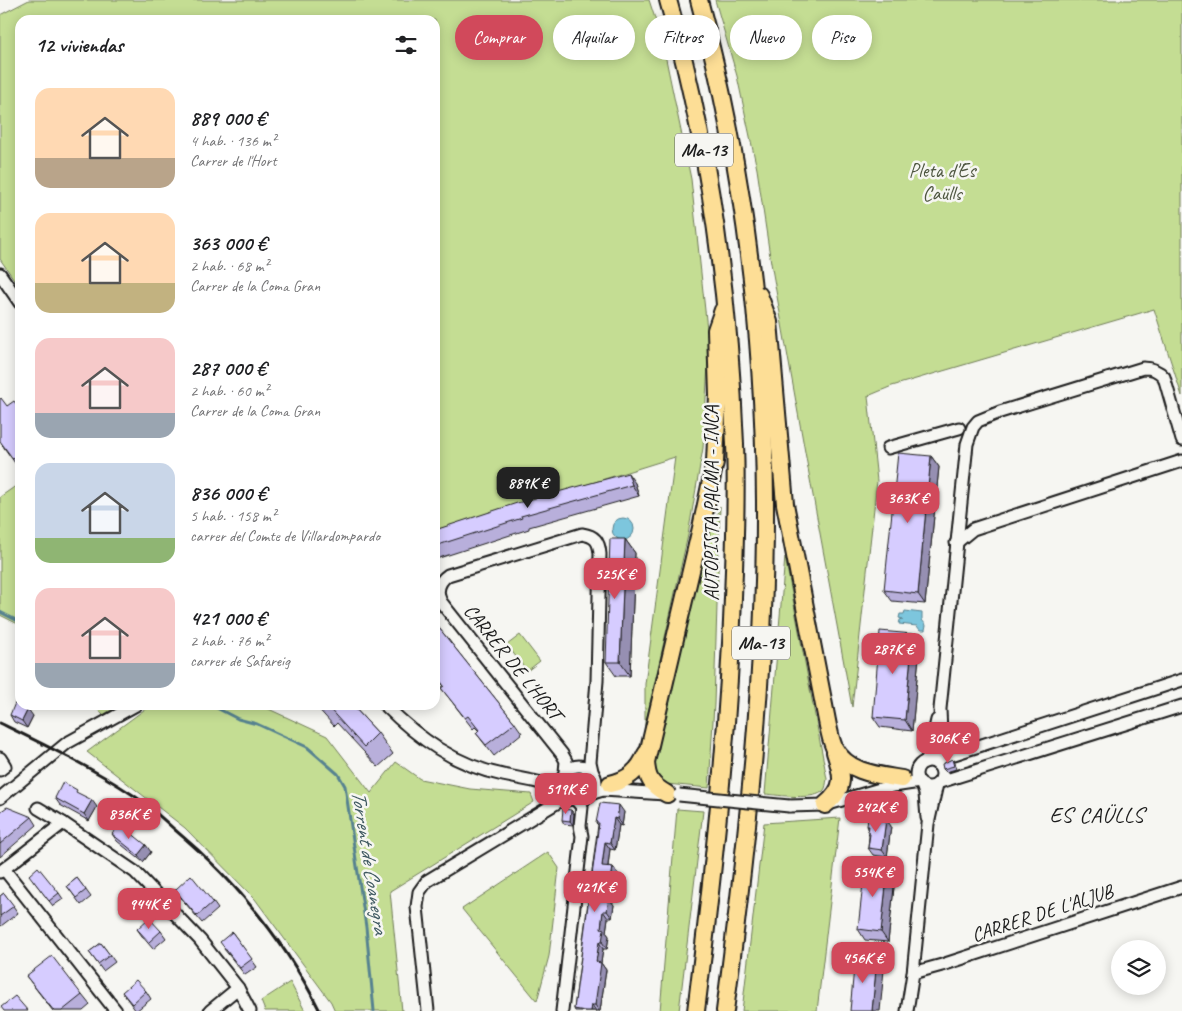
<!DOCTYPE html>
<html lang="es">
<meta charset="utf-8">
<style>
:root{--surface:#fff;--page:#f6f6f6;--text:#202124;--muted:#757577;--accent:#d1495b}
body{margin:0;font-family:Caveat,sans-serif;background:var(--page);color:var(--text);height:100vh;display:flex;flex-direction:column;font-size:19px;white-space:nowrap}
*{box-sizing:border-box;margin:0}
p{font-size:16px;color:var(--muted)}
.icon{flex:none;width:28px;height:28px;fill:none;stroke:currentColor;stroke-width:2;stroke-linecap:round;stroke-linejoin:round}
.map{position:relative;flex:1;overflow:hidden}
.drawer{position:absolute;left:15px;top:15px;width:425px;height:695px;display:flex;flex-direction:column;background:var(--surface);border-radius:15px;box-shadow:0 2px 12px #0003}
.drawer>*{flex:none}
.banner{position:absolute;left:455px;top:15px;width:475px;height:45px;display:flex;gap:10px}
.tools{position:absolute;left:1111px;top:940px;display:grid;gap:10px}
.tools a{display:grid;place-items:center;width:55px;height:55px;border-radius:50%;background:var(--surface);box-shadow:0 2px 12px #0003;font-size:25px}
.price{position:absolute;translate:-50% -42px;padding:0 11px;border-radius:10px;background:var(--accent);color:#fff;font-size:16px;line-height:32px;filter:drop-shadow(0 1px 2px #0008)}
.price::after{content:'';position:absolute;left:50%;top:30px;width:15px;height:11px;margin-left:-8px;background:inherit;clip-path:polygon(0 0,100% 0,50% 100%)}
.price.selected{background:#222;color:#fff}
ul{padding:0;list-style:none}
li{display:flex;align-items:center;gap:15px;height:125px;padding:0 20px}
li span{display:grid;place-items:center;flex:none;width:140px;height:100px;border-radius:15px;color:#555}
li>.icon{margin-inline-start:auto}
span .icon{width:60px;height:60px;fill:#fffc;stroke-width:1}
li b{font-size:21px}
h2{display:flex;justify-content:space-between;align-items:center;height:60px;padding:0 20px;font-size:21px}
.chip{padding:0 18px;border-radius:22px;background:var(--surface);box-shadow:0 2px 12px #0003;font-size:18px;line-height:45px}
.chip.selected{background:var(--accent);color:#fff}
.map>svg:first-child{display:block}
</style>
<div class="map">
<svg width="1182" height="1011" viewBox="0 0 1182 1011">
<rect width="100%" height="100%" fill="#f6f6f2"/>
<filter id="ink" filterUnits="userSpaceOnUse"><feTurbulence type="fractalNoise" baseFrequency=".02" numOctaves="2"/><feDisplacementMap in="SourceGraphic" scale="10" xChannelSelector="R" yChannelSelector="G"/><feConvolveMatrix kernelMatrix="1 2 1 2 8 2 1 2 1" color-interpolation-filters="sRGB"/></filter>
<g filter="url(#ink)">
<g fill="#c4dd93" stroke="#707c58">
<polygon points="29,0 649,0 662,40 691,179 709,348 703,448 688,535 645,726 645,684 675,457 435,532 435,20 20,20 20,288 0,259 0,15"/>
<polygon points="715,0 1182,0 1182,396 1154,309 892,386 868,396 877,481 852,707 805,452 771,263 757,169 737,76"/>
<polygon points="20,483 20,625 0,615 0,497"/>
<polygon points="720,506 714,704 709,788 666,784 656,778 653,767 701,558"/>
<path d="M785 557 827 779C826 783 826 788 824 790 816 801 777 795 765 794Z"/>
<polygon points="520,635 540,661 527,671 507,645"/>
<polygon points="94,705 119,705 103,715"/>
<polygon points="147,705 260,705 327,736 371,793 396,762 420,779 470,789 531,794 534,802 390,891 402,1011 335,1011 331,1002 255,899 185,828 87,752 148,707"/>
<polygon points="677,809 703,811 679,1011 660,1011"/>
<polygon points="840,818 817,1011 742,1011 764,823"/>
<polygon points="548,852 559,868 549,956 537,1001 462,909"/>
<polygon points="290,982 305,1011 265,1011 261,1001"/>
</g>
<g fill="#7dc6dd" stroke="#568290">
<circle cx="623" cy="529" r="11"/>
<polygon points="905,611 922,613 922,620 926,625 925,630 920,630 917,626 899,624 900,620 903,619 899,618 900,614 904,614"/>
</g>
<g fill="none" stroke-linecap="round" stroke-linejoin="round">
<g stroke="#568290" stroke-width="3">
<polyline points="0,612 20,622"/>
<polyline points="211,705 238,719 257,724 307,747 338,774 345,786 366,927 374,1011"/>
</g>
<g stroke="#1c1c1c" stroke-width="15">
<g id="minor">
<polyline points="0,274 20,303"/>
<polyline points="888,448 959,428"/>
<polyline points="956,543 973,529 1182,461"/>
<path d="M385 705C419 739 455 765 503 775 513 777 523 779 533 781 543 784 553 783 562 789"/>
<polyline points="0,758 5,766 0,770"/>
<circle cx="929" cy="774" r="13"/>
<polyline points="925,762 929,756 937,720"/>
<path d="M937 764 941 733 940 709 967 444 973 427 978 421 1000 412 1143 368C1152 368 1158 370 1164 377L1182 440"/>
<polyline points="937,764 945,757 1182,680"/>
<circle cx="579" cy="783" r="17"/>
<path d="M565 772 566 761 562 754 441 602C436 592 438 582 448 575L582 534C595 536 599 541 600 554L597 681 590 762 592 771"/>
<polyline points="940,782 1182,706"/>
<polyline points="922,785 925,794 927,818"/>
<polyline points="593,793 603,790 665,794"/>
<polyline points="0,798 67,743 136,705"/>
<polyline points="789,806 825,805 887,787 920,782"/>
<polyline points="38,808 63,823 135,872 200,940 238,988 250,1011"/>
<polyline points="4,869 116,1011"/>
<polyline points="0,872 63,823"/>
<polyline points="913,973 942,965 1182,887"/>
<polyline points="210,1011 238,988"/>
<polyline points="428,1011 417,907 419,892 427,881 558,802 572,799"/>
<polyline points="562,1011 582,836 580,826 582,807 576,800"/>
<polyline points="907,1011 913,973 928,824 937,784"/>
</g>
</g>
<g stroke="#1c1c1c" stroke-width="20">
<g id="highway">
<path d="M668 0C709 145 729 294 735 444 737 496 735 547 733 598 728 737 713 874 696 1011"/>
<path d="M699 0C743 163 764 332 765 501 766 672 747 842 725 1011"/>
<path d="M759 295 769 322 785 504 828 726C830 733 831 742 835 749 848 773 878 775 902 779"/>
<path d="M610 784C628 780 639 771 646 754"/>
<path d="M667 794C651 785 647 779 646 762L701 528 715 462 718 396 716 330 723 310"/>
<path d="M825 805C846 788 843 776 835 752"/>
</g>
</g>
<use href="#minor" stroke="#f6f6f2" stroke-width="11"/>
<use href="#highway" stroke="#fdde96" stroke-width="16"/>
<path stroke="#1c1c1c" stroke-width="3" d="M0 723C45 745 91 767 133 795 148 805 161 817 174 829 235 880 284 939 320 1011"/>
<g stroke="#1c1c1c" stroke-width="15" stroke-linecap="butt">
<polyline id="minor-bridge" points="679,795 789,806"/>
</g>
<use href="#minor-bridge" stroke="#f6f6f2" stroke-width="11"/>
</g>
<g fill="#b8afdb" stroke="#1c1c1c">
<polygon points="20,403 20,470 0,442 7,406 17,405"/>
<polygon points="931,456 939,467 925,604 892,601 884,590"/>
<polygon points="635,483 639,496 529,527 529,529 436,559 435,557 435,530"/>
<polygon points="625,539 635,553 630,676 616,676 606,662"/>
<polygon points="435,623 515,723 522,733 494,756 476,733 479,731 475,727 473,729 449,698 441,688 444,686 440,682 438,684 435,681"/>
<polygon points="913,634 920,645 912,731 880,727 873,717"/>
<polygon points="315,705 352,705 378,733 393,754 378,767 337,723 334,726"/>
<polygon points="10,715 33,716 27,728 14,722"/>
<polygon points="954,762 956,769 946,772 943,769"/>
<polygon points="55,798 97,807 89,821 60,805"/>
<polygon points="571,810 574,814 573,825 564,824 562,820"/>
<polygon points="0,812 32,817 37,825 0,857"/>
<polygon points="624,812 622,826 619,825 615,850 610,849 608,866 613,867 618,874 616,887 612,887 610,900 614,905 612,918 608,918 606,932 609,936 607,949 603,949 601,963 606,970 600,1011 575,1011 574,1009 598,825 596,823"/>
<polygon points="867,826 891,826 887,857 873,855 868,848 869,836 868,833 868,828"/>
<polygon points="112,834 151,852 143,862 117,841"/>
<polygon points="77,878 91,897 81,905 67,886"/>
<polygon points="895,878 888,942 865,940 858,929"/>
<polygon points="33,880 59,893 63,899 53,906"/>
<polygon points="175,890 213,902 218,909 202,923 180,897"/>
<polygon points="4,893 18,913 1,926 0,925 0,896"/>
<polygon points="137,929 161,931 166,938 153,949 142,936"/>
<polygon points="232,932 257,967 245,975 224,949"/>
<polygon points="101,943 115,962 103,971 89,952"/>
<polygon points="26,976 82,995 90,1005 83,1011 53,1011"/>
<polygon points="146,991 151,999 136,1011 122,992"/>
</g>
<g fill="#968fb2" stroke="#1c1c1c">
<polygon points="931,456 939,467 925,604 918,594"/>
<polygon points="628,473 635,483 639,496 632,485"/>
<polygon points="625,539 635,553 630,676 620,662"/>
<polygon points="913,634 920,645 912,731 905,720"/>
<polygon points="28,709 33,716 27,728 22,721"/>
<polygon points="92,800 97,807 89,821 84,814"/>
<polygon points="619,805 624,812 622,826 617,819"/>
<polygon points="571,810 574,814 573,825 570,821"/>
<polygon points="614,818 619,825 615,850 610,843"/>
<polygon points="886,819 891,826 887,857 882,850"/>
<polygon points="605,842 610,849 607,873 602,866"/>
<polygon points="146,845 151,852 143,862 138,855"/>
<polygon points="613,867 618,874 616,887 611,880"/>
<polygon points="888,867 895,878 888,942 881,932"/>
<polygon points="607,880 612,887 610,900 614,905 612,918 607,911 605,898"/>
<polygon points="603,911 608,918 606,932 609,936 607,949 602,942 601,928"/>
<polygon points="599,942 603,949 601,963 606,970 600,1011 599,1011 595,1005 596,962"/>
<polygon points="877,959 884,970 880,1011 872,1011"/>
<polygon points="592,1005 596,1011 591,1011"/>
</g>
<g fill="#d6ccff" stroke="#1c1c1c">
<polygon points="1,398 7,406 14,401 17,405 20,403 20,454 13,459 0,441 0,399"/>
<polygon points="898,453 931,456 918,594 884,590"/>
<polygon points="628,473 632,485 521,516 522,518 435,546 435,530 517,503"/>
<polygon points="610,539 625,539 620,662 606,662"/>
<polygon points="435,623 515,723 486,745 476,733 479,730 468,716 465,718 441,688 444,686 435,674"/>
<polygon points="880,631 913,634 905,720 873,717"/>
<polygon points="15,703 28,709 22,721 10,715"/>
<polygon points="326,705 352,705 378,733 364,747"/>
<polygon points="952,759 954,766 943,769 942,764"/>
<polygon points="63,782 77,790 76,792 92,800 84,814 55,798"/>
<polygon points="600,803 619,805 617,819 614,818 610,843 605,842 602,866 613,867 611,880 607,880 605,898 609,898 607,911 603,911 601,928 604,929 602,942 599,942 596,962 601,963 595,1005 592,1005 591,1011 585,1011 574,1009 599,823 596,823"/>
<polygon points="7,807 32,817 0,844 0,812"/>
<polygon points="563,809 571,810 570,821 562,820"/>
<polygon points="868,817 886,819 882,850 868,848 870,834 868,833 869,826 867,826"/>
<polygon points="120,824 146,845 138,855 112,834"/>
<polygon points="865,865 888,867 881,932 858,929"/>
<polygon points="38,867 59,893 49,901 29,875"/>
<polygon points="191,875 213,902 197,916 175,890"/>
<polygon points="77,878 86,890 76,898 67,886"/>
<polygon points="4,893 14,906 0,916 0,896"/>
<polygon points="149,918 161,931 149,942 137,929"/>
<polygon points="232,932 252,959 240,968 220,942"/>
<polygon points="101,943 110,955 98,964 89,952"/>
<polygon points="52,956 82,995 62,1011 54,1011 26,976"/>
<polygon points="855,957 877,959 872,1011 850,1011"/>
<polygon points="136,980 146,991 132,1004 122,992"/>
<polygon points="15,996 28,1011 4,1011 1,1007"/>
</g>
</g>
<g text-anchor="middle" dominant-baseline="central" stroke-width="5" stroke-linejoin="round" paint-order="stroke">
<g fill="#f6f6f2" stroke="#5d5d5c" stroke-width="1">
<rect x="675" y="133.5" width="58" height="33" rx="4"/>
<rect x="732" y="626.5" width="58" height="33" rx="4"/>
</g>
<g font-size="19" font-weight="bold" fill="#1c1c1c">
<text x="704" y="150">Ma-13</text>
<text x="761" y="643">Ma-13</text>
</g>
<g font-size="20" fill="#4e5640" stroke="#f6f6f2">
<text x="942" y="170">Pleta d'Es<tspan x="942" dy="23">Caülls</tspan></text>
</g>
<g font-size="20" fill="#1c1c1c" stroke="#f6f6f2">
<text transform="translate(711 503) rotate(-90)">AUTOPISTA PALMA - INCA</text>
<text transform="translate(513 662) rotate(51)">CARRER DE L'HORT</text>
<text transform="translate(1042 913) rotate(-18)">CARRER DE L'ALJUB</text>
</g>
<g font-size="21" font-style="italic" fill="#3e5860" stroke="#f6f6f2">
<text transform="translate(370 862) rotate(81)">Torrent de Coanegra</text>
</g>
<g font-size="22" letter-spacing="1" fill="#1c1c1c" stroke="#f6f6f2">
<text x="1097" y="815">ES CAÜLLS</text>
</g>
</g>
</svg>
<div class="tools">
<a><svg class="icon" aria-label="layers" viewBox="0 0 24 24"><path d="M12 4l9 5-9 5-9-5zM3 14l9 5 9-5"/></svg></a>
</div>
<b class="price selected" style="left:528px;top:509px">889K €</b>
<b class="price" style="left:908px;top:524px">363K €</b>
<b class="price" style="left:615px;top:600px">525K €</b>
<b class="price" style="left:893px;top:675px">287K €</b>
<b class="price" style="left:948px;top:764px">306K €</b>
<b class="price" style="left:566px;top:815px">519K €</b>
<b class="price" style="left:876px;top:833px">242K €</b>
<b class="price" style="left:129px;top:840px">836K €</b>
<b class="price" style="left:873px;top:898px">554K €</b>
<b class="price" style="left:595px;top:913px">421K €</b>
<b class="price" style="left:149px;top:930px">944K €</b>
<b class="price" style="left:863px;top:984px">456K €</b>
<div class="banner">
<a class="chip selected">Comprar</a>
<a class="chip">Alquilar</a>
<a class="chip">Filtros</a>
<a class="chip">Nuevo</a>
<a class="chip">Piso</a>
</div>
<section class="drawer">
<h2>12 viviendas<svg class="icon" aria-label="filters" viewBox="0 0 24 24"><path d="M4 7h16M4 17h16"/><circle cx="9" cy="7" r="2"/><circle cx="15" cy="17" r="2"/></svg></h2>
<ul>
<li><span style="background:linear-gradient(#ffd9b3 70%,#b9a48a 0)"><svg class="icon" aria-label="home" viewBox="0 0 24 24"><path d="M3 11l9-7 9 7M6 9v11h12V9"/></svg></span><div><b>889 000 €</b><p>4 hab. · 136 m²</p><p>Carrer de l'Hort</p></div></li>
<li><span style="background:linear-gradient(#ffd9b3 70%,#c2b280 0)"><svg class="icon" aria-label="home" viewBox="0 0 24 24"><path d="M3 11l9-7 9 7M6 9v11h12V9"/></svg></span><div><b>363 000 €</b><p>2 hab. · 68 m²</p><p>Carrer de la Coma Gran</p></div></li>
<li><span style="background:linear-gradient(#f6c9c9 75%,#9aa5b1 0)"><svg class="icon" aria-label="home" viewBox="0 0 24 24"><path d="M3 11l9-7 9 7M6 9v11h12V9"/></svg></span><div><b>287 000 €</b><p>2 hab. · 60 m²</p><p>Carrer de la Coma Gran</p></div></li>
<li><span style="background:linear-gradient(#c9d6e8 75%,#8fb573 0)"><svg class="icon" aria-label="home" viewBox="0 0 24 24"><path d="M3 11l9-7 9 7M6 9v11h12V9"/></svg></span><div><b>836 000 €</b><p>5 hab. · 158 m²</p><p>carrer del Comte de Villardompardo</p></div></li>
<li><span style="background:linear-gradient(#f6c9c9 75%,#9aa5b1 0)"><svg class="icon" aria-label="home" viewBox="0 0 24 24"><path d="M3 11l9-7 9 7M6 9v11h12V9"/></svg></span><div><b>421 000 €</b><p>2 hab. · 76 m²</p><p>carrer de Safareig</p></div></li>
</ul>
</section>
</div>
